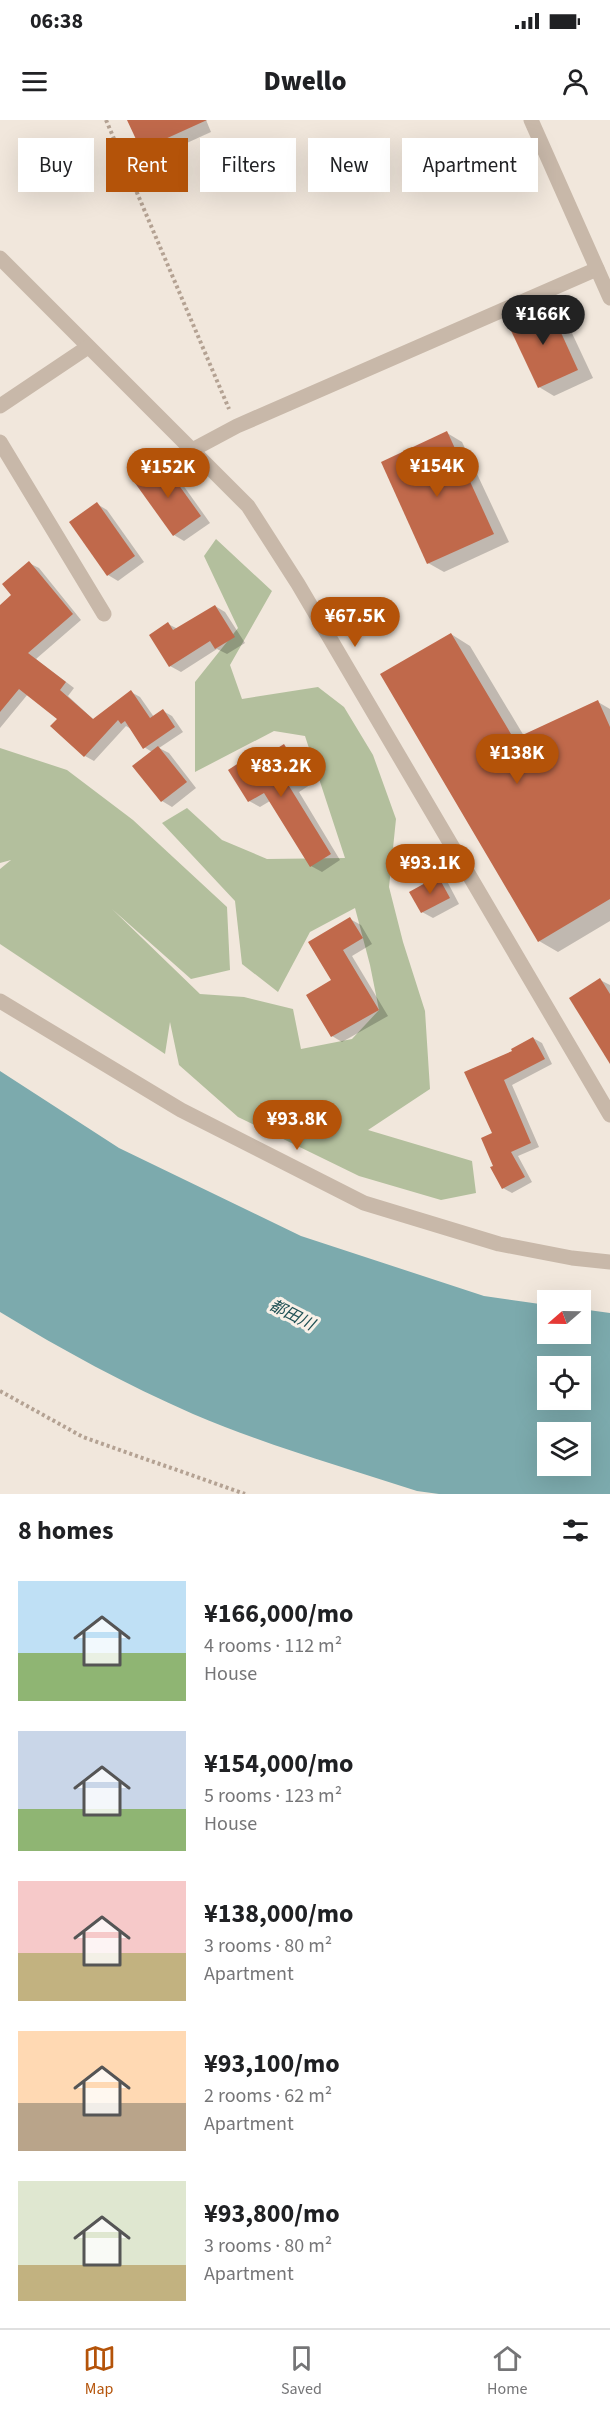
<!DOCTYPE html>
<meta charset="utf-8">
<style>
:root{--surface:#fff;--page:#f6f6f6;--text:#202124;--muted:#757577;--line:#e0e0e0;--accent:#b45309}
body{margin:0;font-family:"Source Sans 3","Noto Sans JP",sans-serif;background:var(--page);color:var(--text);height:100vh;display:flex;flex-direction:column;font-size:22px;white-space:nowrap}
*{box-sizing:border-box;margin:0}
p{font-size:20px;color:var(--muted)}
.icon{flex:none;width:33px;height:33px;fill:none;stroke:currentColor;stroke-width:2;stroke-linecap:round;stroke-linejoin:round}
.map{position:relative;height:1374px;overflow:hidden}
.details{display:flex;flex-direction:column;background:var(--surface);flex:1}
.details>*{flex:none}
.banner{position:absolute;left:18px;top:18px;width:574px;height:54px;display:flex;gap:12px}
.needle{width:39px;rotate:250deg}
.buttons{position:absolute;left:537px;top:1170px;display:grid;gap:12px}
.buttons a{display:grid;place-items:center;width:54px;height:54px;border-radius:0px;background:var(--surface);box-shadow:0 6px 24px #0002;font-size:30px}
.price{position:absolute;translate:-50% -51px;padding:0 14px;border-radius:21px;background:var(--accent);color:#fff;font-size:20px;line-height:39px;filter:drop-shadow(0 2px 3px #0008)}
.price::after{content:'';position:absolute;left:50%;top:36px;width:18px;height:14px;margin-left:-9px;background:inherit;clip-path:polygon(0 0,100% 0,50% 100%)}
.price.active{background:#222;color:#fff}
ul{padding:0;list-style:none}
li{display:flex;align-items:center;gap:18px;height:150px;padding:0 18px}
li span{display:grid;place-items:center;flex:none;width:168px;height:120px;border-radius:0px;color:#555}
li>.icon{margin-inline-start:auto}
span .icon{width:72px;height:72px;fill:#fffc;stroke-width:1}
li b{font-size:26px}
h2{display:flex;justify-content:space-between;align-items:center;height:72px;padding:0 18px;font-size:26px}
.chip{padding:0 21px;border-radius:0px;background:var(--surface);box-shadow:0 6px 24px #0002;font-size:21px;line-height:54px}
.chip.active{background:var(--accent);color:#fff}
.status{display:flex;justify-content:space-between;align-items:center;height:42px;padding:0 30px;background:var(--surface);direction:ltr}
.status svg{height:16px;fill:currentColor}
header{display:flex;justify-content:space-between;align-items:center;height:78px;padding:0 18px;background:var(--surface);font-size:27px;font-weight:800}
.menu{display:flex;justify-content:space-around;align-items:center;height:84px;border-top:2px solid var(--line);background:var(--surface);font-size:16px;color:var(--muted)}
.menu a{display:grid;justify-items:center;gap:3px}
.menu .active{color:var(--accent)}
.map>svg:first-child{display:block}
</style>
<div class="status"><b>06:38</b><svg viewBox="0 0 49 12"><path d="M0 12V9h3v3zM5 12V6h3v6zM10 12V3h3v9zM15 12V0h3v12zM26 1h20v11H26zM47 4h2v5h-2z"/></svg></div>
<header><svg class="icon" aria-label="menu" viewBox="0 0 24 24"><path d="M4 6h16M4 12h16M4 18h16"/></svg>Dwello<svg class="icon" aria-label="person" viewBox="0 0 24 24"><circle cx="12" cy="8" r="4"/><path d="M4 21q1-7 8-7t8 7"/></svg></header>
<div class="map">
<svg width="610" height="1374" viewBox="0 0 610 1374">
<rect width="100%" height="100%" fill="#f1e7dc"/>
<polygon fill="#b3bf9d" points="216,419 272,471 230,545 242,579 318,567 344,587 373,635 396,699 389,767 403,822 425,891 430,969 368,1010 472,1041 476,1073 441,1080 359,1056 238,997 179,945 170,902 165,934 0,824 0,749 11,740 0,743 0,628 67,650 133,700 227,787 230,850 191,859 112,789 200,874 244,877 293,889 301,929 352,919 379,890 370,845 355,788 310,812 278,872 242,844 235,781 162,703 187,688 222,720 267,739 345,738 305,616 274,611 195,652 195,562 238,508 204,436"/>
<path fill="#7caaad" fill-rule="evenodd" d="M0 951 119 1028 301 1116 484 1176 547 1185 548 1214H580L581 1189 610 1193V1374H439L417 1371C342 1347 266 1325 193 1294 127 1265 62 1230 0 1192ZM548 1246H580V1280H548ZM548 1312H580V1346H548Z"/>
<g fill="#0003">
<polygon points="129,0 206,0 211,12 156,37 142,29"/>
<polygon points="548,185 563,194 593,258 554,276 539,267"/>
<polygon points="447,313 462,322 509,422 444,452 428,443 383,343"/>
<polygon points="163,344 173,351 210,403 184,421 174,415"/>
<polygon points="97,384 107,390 144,442 118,461 108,455"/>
<polygon points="29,443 39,448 81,500 36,539 74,568 68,576 94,600 131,572 140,577 154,597 163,591 172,596 183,612 159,628 169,633 196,668 172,687 162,681 152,632 144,627 131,609 126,606 94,641 85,636 59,599 28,574 0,608 0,487 13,475"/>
<polygon points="215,486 225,492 245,523 227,534 217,529 181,552 170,546 168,504 178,509"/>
<polygon points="451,514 470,526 524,616 598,582 610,589 610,801 558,832 539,821"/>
<polygon points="284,626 294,632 313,663 299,672 340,740 322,752 311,746 270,681 260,687 249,681 230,651 248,639 256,644"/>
<polygon points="438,757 448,763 459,784 433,798 422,792"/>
<polygon points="350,799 361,805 372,824 352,836 388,896 342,922 332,916 333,860"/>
<polygon points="600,860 610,865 610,943"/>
<polygon points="533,918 542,923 552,944 512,965 539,1027 518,1036 532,1062 512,1073 503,1068 495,1046 494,1014 466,953 514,931"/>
</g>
<g fill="#c0694b">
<polygon points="127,0 207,0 141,30"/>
<polygon points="548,184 578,250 538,268 507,202"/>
<polygon points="447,311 494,414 427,444 381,342"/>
<polygon points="163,343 201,396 173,416 135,363"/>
<polygon points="97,382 135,436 107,456 69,402"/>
<polygon points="29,441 73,494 28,533 66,562 60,570 93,599 131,570 150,598 163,589 175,607 143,629 125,601 121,604 118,600 84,637 50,606 57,599 19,569 0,592 0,485 11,475 2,464"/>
<polygon points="215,485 235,517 215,529 210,521 169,547 149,515 168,502 173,510"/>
<polygon points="451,513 514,619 598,580 610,607 610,779 538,822 380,554"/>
<polygon points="284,624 304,657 289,666 331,734 310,747 264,673 248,682 228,650 248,637 252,644"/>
<polygon points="158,626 187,662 161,682 132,646"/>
<polygon points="438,756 450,778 421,793 409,772"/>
<polygon points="350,797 363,818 343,830 379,890 331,917 306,875 331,860 308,822"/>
<polygon points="600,858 610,874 610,944 569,878"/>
<polygon points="533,917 545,939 504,960 531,1023 511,1032 525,1057 502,1069 490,1047 493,1046 481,1018 492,1013 464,952 512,931 511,929"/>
</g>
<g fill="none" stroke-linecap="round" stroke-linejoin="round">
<g stroke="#b4a293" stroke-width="4" stroke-dasharray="3 3" stroke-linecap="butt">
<polyline points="106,0 229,289"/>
<polyline points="0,1271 83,1317 245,1374"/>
</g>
<g stroke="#c8b8a9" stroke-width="15">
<polyline points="0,138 248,386 298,464 610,995"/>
<polyline points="0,286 88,227"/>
<polyline points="0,322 104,494"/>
<polyline points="194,329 237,306 597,149"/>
<polyline points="0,881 181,990 364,1083 499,1124 572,1138 610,1142"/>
</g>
<polyline stroke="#c8b8a9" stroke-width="15" points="531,0 610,178"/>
</g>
<g text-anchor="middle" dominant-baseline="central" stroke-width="6" stroke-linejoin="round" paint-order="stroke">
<g font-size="16" font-style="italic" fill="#205155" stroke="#f9f1e8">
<text transform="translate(292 1195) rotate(27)">都田川</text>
</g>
</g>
</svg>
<div class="buttons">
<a><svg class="needle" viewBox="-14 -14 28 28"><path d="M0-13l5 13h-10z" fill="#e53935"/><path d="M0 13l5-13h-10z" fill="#757577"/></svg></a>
<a><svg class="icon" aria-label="locate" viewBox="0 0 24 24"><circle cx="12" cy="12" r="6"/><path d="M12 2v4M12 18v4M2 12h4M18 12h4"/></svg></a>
<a><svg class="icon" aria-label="layers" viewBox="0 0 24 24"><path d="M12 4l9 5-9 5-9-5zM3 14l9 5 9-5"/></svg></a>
</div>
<b class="price active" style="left:543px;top:226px">¥166K</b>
<b class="price" style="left:437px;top:378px">¥154K</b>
<b class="price" style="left:168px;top:379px">¥152K</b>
<b class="price" style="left:355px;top:528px">¥67.5K</b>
<b class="price" style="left:517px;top:665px">¥138K</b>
<b class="price" style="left:281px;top:678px">¥83.2K</b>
<b class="price" style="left:430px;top:775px">¥93.1K</b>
<b class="price" style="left:297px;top:1031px">¥93.8K</b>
<div class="banner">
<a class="chip">Buy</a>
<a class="chip active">Rent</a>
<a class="chip">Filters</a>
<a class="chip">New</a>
<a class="chip">Apartment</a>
</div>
</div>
<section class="details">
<h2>8 homes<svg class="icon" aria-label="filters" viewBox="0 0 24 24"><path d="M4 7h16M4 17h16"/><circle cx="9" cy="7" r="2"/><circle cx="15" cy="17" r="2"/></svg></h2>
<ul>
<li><span style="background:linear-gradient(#bfe0f5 60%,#8fb573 0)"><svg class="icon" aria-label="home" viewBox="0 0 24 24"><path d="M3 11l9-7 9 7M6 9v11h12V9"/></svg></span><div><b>¥166,000/mo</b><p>4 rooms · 112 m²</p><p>House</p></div></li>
<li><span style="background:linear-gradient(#c9d6e8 65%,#8fb573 0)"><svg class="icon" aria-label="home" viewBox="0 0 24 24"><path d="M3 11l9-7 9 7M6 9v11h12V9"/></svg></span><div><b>¥154,000/mo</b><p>5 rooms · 123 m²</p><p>House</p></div></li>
<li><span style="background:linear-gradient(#f6c9c9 60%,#c2b280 0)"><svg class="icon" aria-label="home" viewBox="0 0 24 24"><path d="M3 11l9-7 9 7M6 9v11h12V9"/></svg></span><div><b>¥138,000/mo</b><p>3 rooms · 80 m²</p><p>Apartment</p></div></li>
<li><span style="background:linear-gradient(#ffd9b3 60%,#b9a48a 0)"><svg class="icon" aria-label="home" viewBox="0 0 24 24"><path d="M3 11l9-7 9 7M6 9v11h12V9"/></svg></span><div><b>¥93,100/mo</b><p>2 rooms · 62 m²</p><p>Apartment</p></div></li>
<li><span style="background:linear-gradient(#dfe7d0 70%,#c2b280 0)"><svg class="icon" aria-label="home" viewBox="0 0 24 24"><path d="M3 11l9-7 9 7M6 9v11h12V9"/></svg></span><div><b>¥93,800/mo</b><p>3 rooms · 80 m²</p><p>Apartment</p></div></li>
</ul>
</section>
<nav class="menu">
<a class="active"><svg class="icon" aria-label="map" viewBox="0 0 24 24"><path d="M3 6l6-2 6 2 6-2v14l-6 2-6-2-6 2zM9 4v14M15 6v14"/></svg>Map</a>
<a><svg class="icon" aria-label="saved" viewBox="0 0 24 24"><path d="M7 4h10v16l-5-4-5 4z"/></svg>Saved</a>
<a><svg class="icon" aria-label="home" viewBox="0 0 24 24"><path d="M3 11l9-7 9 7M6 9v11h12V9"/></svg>Home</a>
</nav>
